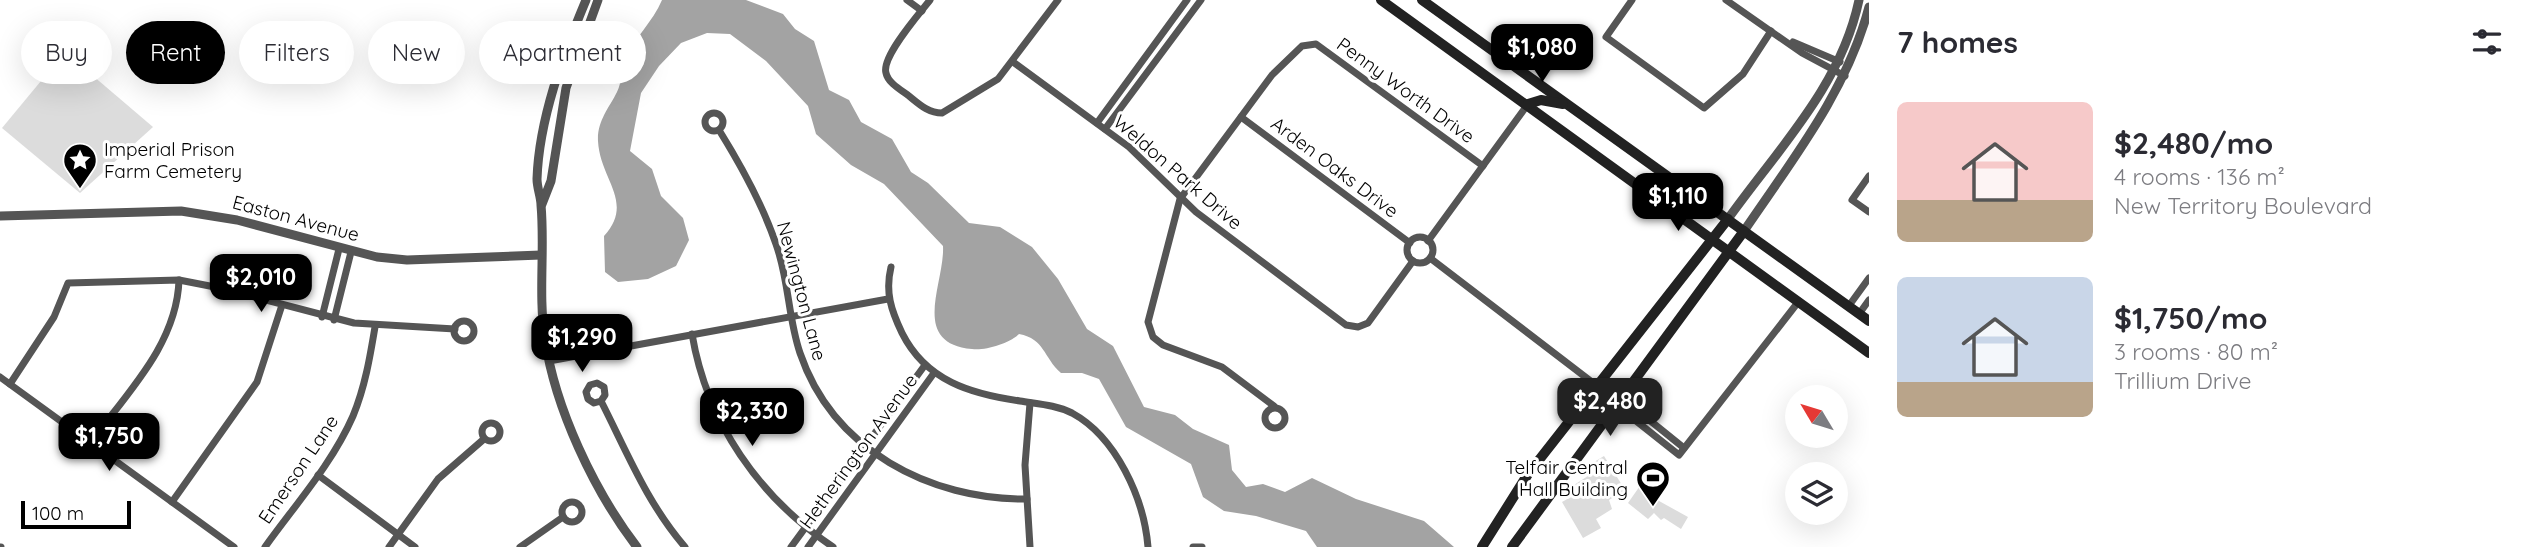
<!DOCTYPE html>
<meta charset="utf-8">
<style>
:root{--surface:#fff;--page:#f2f2f3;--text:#2b2b33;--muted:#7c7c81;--accent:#000}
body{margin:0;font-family:Quicksand,sans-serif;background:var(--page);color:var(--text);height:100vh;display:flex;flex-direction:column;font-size:26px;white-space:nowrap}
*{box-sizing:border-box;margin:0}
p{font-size:23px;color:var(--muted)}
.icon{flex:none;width:38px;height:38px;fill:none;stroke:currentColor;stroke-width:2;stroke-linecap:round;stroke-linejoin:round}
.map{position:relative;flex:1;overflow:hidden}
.side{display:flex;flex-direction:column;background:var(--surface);width:665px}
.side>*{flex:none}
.top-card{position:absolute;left:21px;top:21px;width:665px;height:63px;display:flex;gap:14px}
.needle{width:46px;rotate:308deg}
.fabs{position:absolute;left:1785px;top:385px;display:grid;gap:14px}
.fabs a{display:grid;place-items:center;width:63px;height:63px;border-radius:50%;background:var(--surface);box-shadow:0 7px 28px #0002;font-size:35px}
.scale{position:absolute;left:21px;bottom:18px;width:110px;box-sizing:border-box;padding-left:7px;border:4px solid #000;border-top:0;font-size:19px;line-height:24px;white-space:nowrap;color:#000;-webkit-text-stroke:5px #fff;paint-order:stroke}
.price{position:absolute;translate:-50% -60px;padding:0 16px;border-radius:14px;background:var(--accent);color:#fff;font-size:23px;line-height:46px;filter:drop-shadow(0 2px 4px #0008)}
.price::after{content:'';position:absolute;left:50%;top:42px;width:21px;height:16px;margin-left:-10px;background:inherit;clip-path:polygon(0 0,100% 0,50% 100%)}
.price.on{background:#222;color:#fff}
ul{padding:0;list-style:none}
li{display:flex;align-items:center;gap:21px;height:175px;padding:0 28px}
li span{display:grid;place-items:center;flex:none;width:196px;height:140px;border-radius:10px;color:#555}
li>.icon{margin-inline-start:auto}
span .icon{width:84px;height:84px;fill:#fffc;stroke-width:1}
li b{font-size:30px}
h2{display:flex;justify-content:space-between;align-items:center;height:84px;padding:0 28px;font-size:30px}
.chip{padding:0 24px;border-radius:32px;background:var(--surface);box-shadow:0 7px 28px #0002;font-size:24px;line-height:63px}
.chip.on{background:var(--accent);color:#fff}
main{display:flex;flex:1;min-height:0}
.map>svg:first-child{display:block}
</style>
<main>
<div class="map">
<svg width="1869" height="547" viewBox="0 0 1869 547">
<rect width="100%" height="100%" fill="#fff"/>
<g fill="#dcdcdc">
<polygon points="65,52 153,127 80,193 2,128"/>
<polygon points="1604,456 1625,490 1609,500 1612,509 1596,519 1601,528 1583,538 1562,502 1578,493 1574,485 1591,474 1586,467"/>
<polygon points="1642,483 1652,491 1650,496 1688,517 1681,529 1664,518 1661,520 1654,513 1648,519 1628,503"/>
</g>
<path fill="#a3a3a3" d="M662 0H746L783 14 795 29 814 41 829 90 849 100 861 122 892 139 911 172 928 183 969 223 1000 227 1032 247 1058 279 1087 329 1113 346 1144 407 1175 415 1193 429 1229 445 1232 470 1246 487 1263 484 1285 492 1312 478 1356 499 1424 521 1454 547H1317L1306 531 1256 516 1224 511 1203 497 1191 464 1126 427 1099 379 1082 373H1061C1043 357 1045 339 1019 334 1010 343 985 351 972 349 909 343 945 283 943 246L884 184 851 165 816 134 808 106 766 61 730 34 707 33 681 43 659 66 641 93 630 151 652 169 661 196 683 218 689 240 676 266 648 279 618 282 605 272 604 236C635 202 600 180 598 141 597 121 609 108 617 92 622 82 621 70 625 60 633 39 653 22 662 0Z"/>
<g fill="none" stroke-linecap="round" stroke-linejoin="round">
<g stroke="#555" stroke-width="7">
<polyline points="907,0 922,11"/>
<path d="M930 0C919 14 881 57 886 73 888 83 901 90 909 96 919 104 928 113 942 113L998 79 1058 0"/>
<polyline points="1632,0 1606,37 1704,108 1743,74 1771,31"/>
<polyline points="1726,0 1802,53 1845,76"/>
<polyline points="1793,42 1840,62"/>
<polyline points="1013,62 1129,147 1196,212 1346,325 1358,327 1368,323 1413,261"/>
<circle cx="714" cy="122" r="9"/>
<polyline points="1241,117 1410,243"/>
<polyline points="1097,123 1187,0"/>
<polyline points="1105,129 1201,0"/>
<path d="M719 130C742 167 762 203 776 244 789 280 788 318 800 353 833 450 930 500 1027 499"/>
<polyline points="1869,176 1852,200 1869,212"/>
<circle cx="1420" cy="250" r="13"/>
<polyline points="1428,241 1528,104"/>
<polyline points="1430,258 1618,402 1621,409 1679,455 1799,301"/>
<path d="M891 267C885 292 891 310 902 333 926 381 971 394 1020 401 1038 404 1056 405 1072 413 1116 437 1144 498 1148 547"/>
<polyline points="1848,307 1869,278"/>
<polyline points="1859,314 1869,300"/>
<polyline points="322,317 339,249"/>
<polyline points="334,320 351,252"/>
<circle cx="464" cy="331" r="10"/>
<path d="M692 334C707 423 759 497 833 547"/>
<polyline points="549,361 888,299"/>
<polyline points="0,377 234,547"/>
<polyline points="10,384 54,317 68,283 179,280 220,288 354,323 455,329"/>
<path d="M601 401 594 403 588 399 586 392 590 385 597 383 604 387 605 395 601 401C627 452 647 503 685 547"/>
<polyline points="1618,402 1627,402 1684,448"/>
<polyline points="1030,403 1025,465 1030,547"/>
<polyline points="1274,406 1222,367 1163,345 1153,337 1148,322 1180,199 1272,75 1302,46 1316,44 1483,166"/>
<circle cx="1275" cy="418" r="10"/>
<circle cx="491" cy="432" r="9"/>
<path d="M90 443C127 393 177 344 179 280"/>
<polyline points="318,475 415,547"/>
<circle cx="572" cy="512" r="10"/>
<polyline points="172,502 257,382 282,305"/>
<polyline points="0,547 1,547"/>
<path d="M265 547C295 505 332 464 353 416 365 387 370 357 375 327"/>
<polyline points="389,547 438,479 484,439"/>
<polyline points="520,547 563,517"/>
<polyline points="791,547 925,365"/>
<polyline points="808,547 934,373"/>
<polyline points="1193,547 1202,547"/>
</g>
<g stroke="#555" stroke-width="9">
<path d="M586 0C563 55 539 119 537 179 537 188 541 197 541 205 545 249 538 295 545 339 555 408 594 491 637 547"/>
<polyline points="542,204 551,181 566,88 598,0"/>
<polyline points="0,216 181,211 237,220 377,257 407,260 541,255"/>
<path d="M1728 219C1778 149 1841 86 1859 0"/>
<path d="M1744 231C1792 160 1847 91 1869 7"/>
</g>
<g stroke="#222" stroke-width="10">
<polyline points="1381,0 1869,353"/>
<polyline points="1422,0 1869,321"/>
<polyline points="1528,104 1541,100 1563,104"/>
<polyline points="1482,547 1528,474 1728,219"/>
<polyline points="1512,547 1744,231"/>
</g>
</g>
<defs>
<g id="sight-pin" transform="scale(1.75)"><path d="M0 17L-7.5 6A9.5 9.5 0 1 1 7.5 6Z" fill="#000" stroke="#fff"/><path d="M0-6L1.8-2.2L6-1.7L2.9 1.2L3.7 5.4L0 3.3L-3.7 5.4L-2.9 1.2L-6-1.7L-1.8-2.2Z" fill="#fff"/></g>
<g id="stadium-pin" transform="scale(1.75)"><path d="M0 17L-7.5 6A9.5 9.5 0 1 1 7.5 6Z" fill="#000" stroke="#fff"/><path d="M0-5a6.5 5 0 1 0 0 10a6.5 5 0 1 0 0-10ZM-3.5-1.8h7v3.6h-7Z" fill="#fff"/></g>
</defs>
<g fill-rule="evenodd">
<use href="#sight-pin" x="80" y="160"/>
<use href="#stadium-pin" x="1653" y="478"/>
</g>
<g text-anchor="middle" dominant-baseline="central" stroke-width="6" stroke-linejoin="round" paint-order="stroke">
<g font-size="19" fill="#000" stroke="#fff">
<text transform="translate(1406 90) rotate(36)">Penny Worth Drive</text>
<text transform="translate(1335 167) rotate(37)">Arden Oaks Drive</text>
<text transform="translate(1178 172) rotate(41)">Weldon Park Drive</text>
<text transform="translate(296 218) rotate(15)">Easton Avenue</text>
<text transform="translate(802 291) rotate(75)">Newington Lane</text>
<text transform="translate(858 451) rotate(-54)">Hetherington Avenue</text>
<text transform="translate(298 469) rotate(-56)">Emerson Lane</text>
</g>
<g font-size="19" fill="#000" stroke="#fff" text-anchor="start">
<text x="104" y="149">Imperial Prison<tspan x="104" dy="22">Farm Cemetery</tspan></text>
<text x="1628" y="467" text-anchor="end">Telfair Central<tspan x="1628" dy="22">Hall Building</tspan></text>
</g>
</g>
</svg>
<div class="fabs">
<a><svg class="needle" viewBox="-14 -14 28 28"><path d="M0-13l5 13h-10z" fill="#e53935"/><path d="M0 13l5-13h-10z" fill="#7c7c81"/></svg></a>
<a><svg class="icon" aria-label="layers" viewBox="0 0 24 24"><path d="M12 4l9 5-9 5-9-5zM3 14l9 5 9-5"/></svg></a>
</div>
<div class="scale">100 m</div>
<b class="price" style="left:1542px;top:84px">$1,080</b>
<b class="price" style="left:1678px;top:233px">$1,110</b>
<b class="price" style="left:261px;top:314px">$2,010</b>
<b class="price" style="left:582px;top:374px">$1,290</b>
<b class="price on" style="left:1610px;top:438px">$2,480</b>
<b class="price" style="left:752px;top:448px">$2,330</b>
<b class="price" style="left:109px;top:473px">$1,750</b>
<div class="top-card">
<a class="chip">Buy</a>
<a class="chip on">Rent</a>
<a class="chip">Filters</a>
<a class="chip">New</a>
<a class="chip">Apartment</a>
</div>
</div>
<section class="side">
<h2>7 homes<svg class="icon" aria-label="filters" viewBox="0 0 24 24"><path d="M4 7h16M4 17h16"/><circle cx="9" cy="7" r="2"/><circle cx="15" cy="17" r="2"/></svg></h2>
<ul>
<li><span style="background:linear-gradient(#f6c9c9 70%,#b9a48a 0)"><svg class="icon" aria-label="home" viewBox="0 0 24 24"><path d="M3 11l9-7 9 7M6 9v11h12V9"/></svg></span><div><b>$2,480/mo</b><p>4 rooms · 136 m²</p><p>New Territory Boulevard</p></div></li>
<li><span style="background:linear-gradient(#c9d6e8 75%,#b9a48a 0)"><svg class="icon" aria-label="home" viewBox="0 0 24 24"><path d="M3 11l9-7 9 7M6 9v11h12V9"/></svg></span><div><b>$1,750/mo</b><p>3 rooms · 80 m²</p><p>Trillium Drive</p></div></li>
</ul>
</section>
</main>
